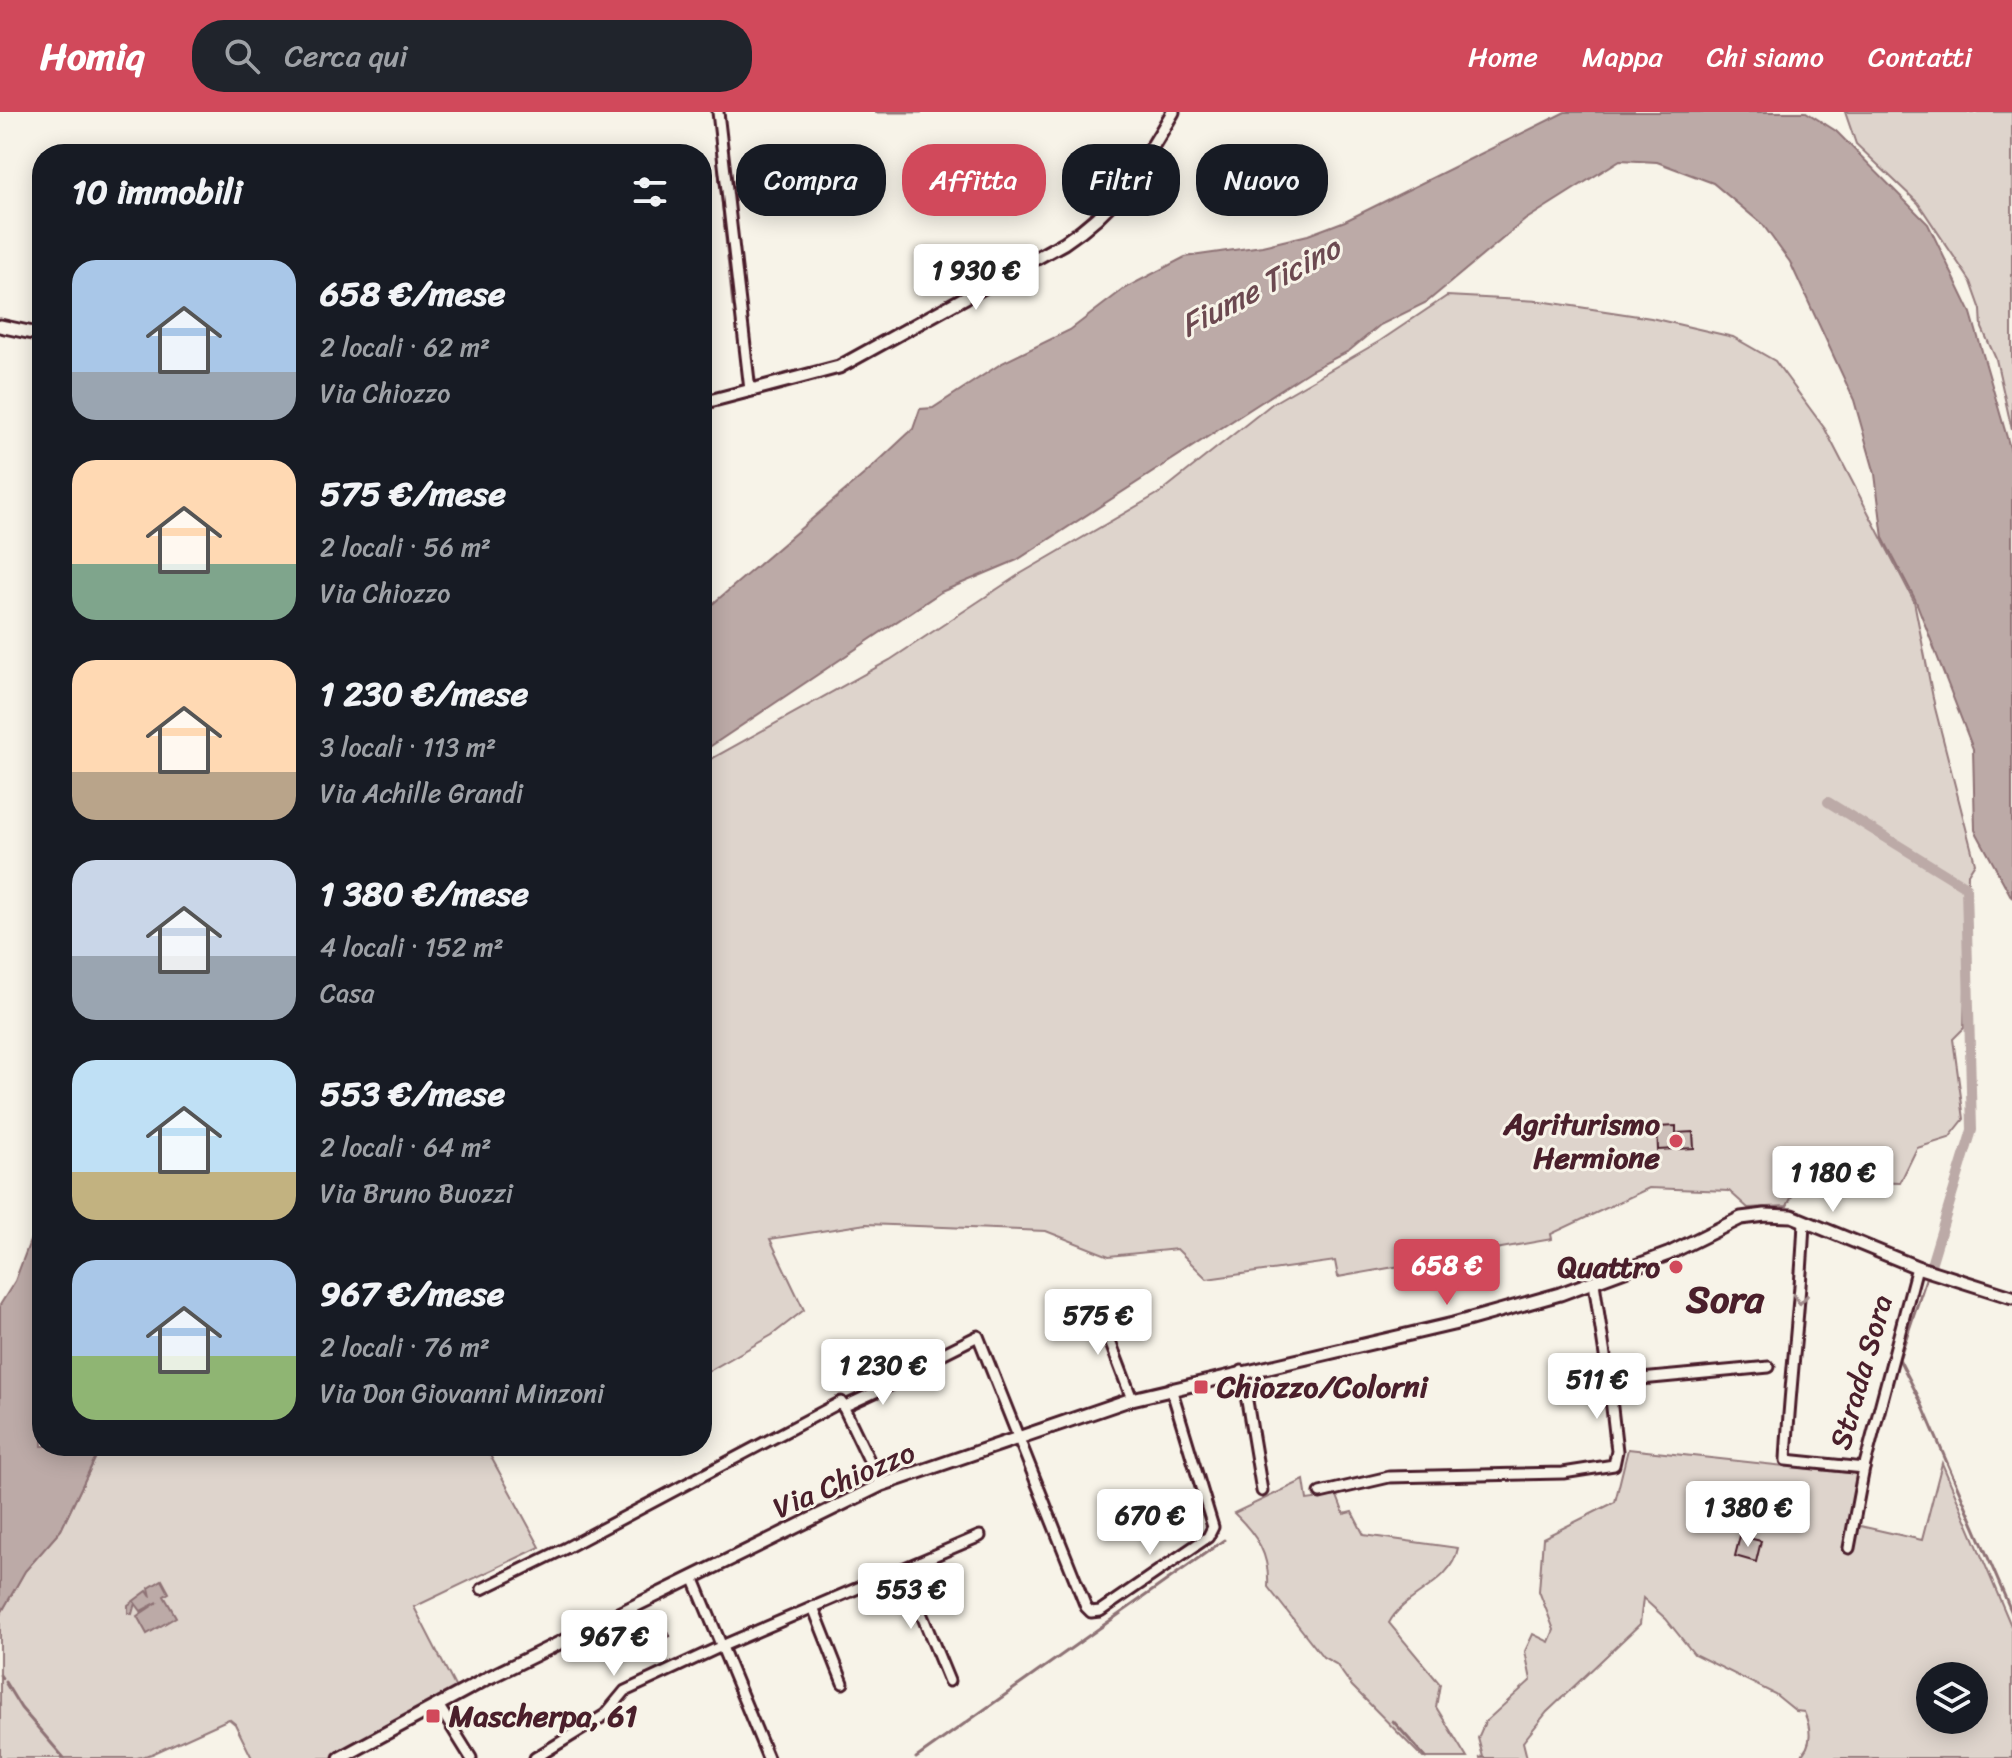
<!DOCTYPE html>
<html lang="it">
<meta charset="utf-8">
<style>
:root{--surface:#171b24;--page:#20242c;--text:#f1f3f6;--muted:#9ea1a6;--accent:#d1495b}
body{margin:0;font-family:Sriracha,sans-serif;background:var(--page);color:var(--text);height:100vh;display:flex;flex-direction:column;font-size:30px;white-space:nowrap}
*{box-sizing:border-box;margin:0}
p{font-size:26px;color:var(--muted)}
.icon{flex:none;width:44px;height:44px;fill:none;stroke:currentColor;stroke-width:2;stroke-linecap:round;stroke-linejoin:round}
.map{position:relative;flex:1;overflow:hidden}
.details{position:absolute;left:32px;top:32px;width:680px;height:1312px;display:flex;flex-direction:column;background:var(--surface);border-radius:32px;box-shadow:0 4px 20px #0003}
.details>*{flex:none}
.hud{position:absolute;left:736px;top:32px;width:760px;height:72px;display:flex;gap:16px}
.fabs{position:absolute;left:1916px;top:1550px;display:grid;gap:16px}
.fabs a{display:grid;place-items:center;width:72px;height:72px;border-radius:50%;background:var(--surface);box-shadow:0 4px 20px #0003;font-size:40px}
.price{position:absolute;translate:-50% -68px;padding:0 18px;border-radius:8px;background:#fff;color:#222;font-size:26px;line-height:52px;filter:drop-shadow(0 2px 4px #0008)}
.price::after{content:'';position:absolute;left:50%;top:48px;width:24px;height:18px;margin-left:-12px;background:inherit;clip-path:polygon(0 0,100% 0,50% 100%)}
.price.current{background:var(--accent);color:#fff}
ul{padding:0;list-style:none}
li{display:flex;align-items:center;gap:24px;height:200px;padding:0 40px}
li span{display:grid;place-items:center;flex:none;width:224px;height:160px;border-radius:24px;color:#555}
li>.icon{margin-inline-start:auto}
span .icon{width:96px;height:96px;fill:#fffc;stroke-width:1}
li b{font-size:34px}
h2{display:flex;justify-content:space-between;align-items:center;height:96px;padding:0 40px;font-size:34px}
.tag{padding:0 28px;border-radius:32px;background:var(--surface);box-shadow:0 4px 20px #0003;font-size:28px;line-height:72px}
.tag.current{background:var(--accent);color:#fff}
header{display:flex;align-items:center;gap:48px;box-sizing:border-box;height:112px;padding:0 40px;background:var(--accent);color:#fff}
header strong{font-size:38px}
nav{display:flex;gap:44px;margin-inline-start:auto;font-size:28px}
.search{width:560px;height:72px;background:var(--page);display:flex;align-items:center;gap:20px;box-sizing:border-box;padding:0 28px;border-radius:32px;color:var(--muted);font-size:30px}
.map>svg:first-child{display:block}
</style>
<header>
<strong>Homiq</strong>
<div class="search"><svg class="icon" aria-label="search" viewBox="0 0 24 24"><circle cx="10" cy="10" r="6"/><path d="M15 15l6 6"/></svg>Cerca qui</div>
<nav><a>Home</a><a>Mappa</a><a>Chi siamo</a><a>Contatti</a></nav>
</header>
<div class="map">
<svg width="2012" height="1646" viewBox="0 0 2012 1646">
<rect width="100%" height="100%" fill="#f7f3e8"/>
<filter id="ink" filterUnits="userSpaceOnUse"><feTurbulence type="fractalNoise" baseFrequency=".0125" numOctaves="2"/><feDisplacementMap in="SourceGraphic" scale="16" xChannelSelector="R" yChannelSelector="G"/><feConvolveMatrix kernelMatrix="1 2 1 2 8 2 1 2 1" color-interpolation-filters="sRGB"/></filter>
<g filter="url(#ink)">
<g fill="#ded4cc" stroke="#947a7c" stroke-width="2" fill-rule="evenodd">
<polygon points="1845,0 2012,0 2012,318 1996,247 1982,216 1981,198 1971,170 1918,91 1856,32"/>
<polygon points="1447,184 1540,189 1651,206 1733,225 1775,249 1825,317 1914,489 1935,596 1975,751 1968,762 1964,916 1953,927 1964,1007 1949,1026 1917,1036 1900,1071 1800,1068 1787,1094 1748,1096 1729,1079 1649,1076 1551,1122 1552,1127 1338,1165 1335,1149 1207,1167 1177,1137 1109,1144 1046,1119 866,1112 770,1127 804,1198 772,1223 702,1263 702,652 890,548 1020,462 1161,380 1273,291 1380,229"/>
<polygon points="101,1334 485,1334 540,1435 414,1495 461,1586 350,1646 252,1646 235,1612 229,1607 152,1642 137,1646 0,1646 0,1503 25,1459 61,1418"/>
<path d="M1628 1337 1858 1362 1847 1411 1922 1428 1942 1351 2012 1516V1646H1798C1814 1634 1811 1616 1804 1600L1796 1599 1775 1582 1694 1542 1666 1507 1643 1486 1640 1512 1547 1600 1523 1630 1527 1646H1479L1483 1645 1478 1626 1485 1610 1531 1568 1525 1539 1533 1522 1549 1530 1554 1518 1539 1479 1543 1426 1615 1390ZM1930 1564H1974V1608H1930Z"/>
<path d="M1304 1368 1307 1388 1337 1384 1344 1402 1352 1400 1364 1423 1458 1436C1451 1473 1405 1481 1389 1511L1440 1572 1436 1595 1467 1646H1423L1352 1574 1336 1552 1323 1545 1268 1475C1270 1443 1257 1423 1234 1401Z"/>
</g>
<g fill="#bcaaa7" stroke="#8e7275" stroke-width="2">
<polygon points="1565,0 1806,0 1836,19 1928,112 1971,201 2012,343 2012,786 1975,718 1973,637 1915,487 1883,426 1875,362 1854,288 1790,150 1763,113 1713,71 1657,50 1620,48 1525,108 1427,190 1380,213 1349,239 1311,258 1017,448 941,480 702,640 702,501 868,359 913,317 920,297 933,296 1002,251 1070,218 1125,176 1185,145 1262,134 1308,123 1345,109"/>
<polygon points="42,1097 42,1334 101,1334 61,1418 25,1459 0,1503 0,1193 15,1169"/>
<polygon points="162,1468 169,1481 164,1484 176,1505 147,1522 137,1504 158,1490 141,1499 135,1491 132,1502 128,1501 128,1493 147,1479 151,1485 149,1476"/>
</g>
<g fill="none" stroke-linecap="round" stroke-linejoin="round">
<g stroke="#8e7275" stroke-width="3">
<polyline points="713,0 733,194"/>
<polyline points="876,0 921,0"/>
<polyline points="1927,1164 1899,1247 1920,1288 2012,1501"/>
<polyline points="0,1563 2,1566"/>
<polyline points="5,1570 21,1596 64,1646"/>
<polyline points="1393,1609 1426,1646"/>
<polyline points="916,1646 1224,1428"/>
</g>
<polyline stroke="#bcaaa7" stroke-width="10" points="1828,690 1966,775 1972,1018 1930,1156"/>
</g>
<g fill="#ccbfb9" stroke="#4a1f2b" stroke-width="2">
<polygon points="1676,1014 1676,1021 1693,1020 1694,1036 1658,1038 1657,1015"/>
<polygon points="1740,1424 1761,1429 1756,1450 1735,1444"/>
<polygon points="650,1510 652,1515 663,1510 670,1524 655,1532 657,1537 651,1540 647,1533 642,1536 639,1530"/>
</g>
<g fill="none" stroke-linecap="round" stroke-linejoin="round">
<g stroke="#4a1f2b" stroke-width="15">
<g id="minor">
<polyline points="718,0 750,278"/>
<path d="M1804 1109C1801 1189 1790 1268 1786 1348L1864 1356 1917 1155"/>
<polyline points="1594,1171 1609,1270 1769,1255"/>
<polyline points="1089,1190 1103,1211 1132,1287"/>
<polyline points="916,1255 978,1224 1086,1495 1091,1500 1100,1499 1208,1425 1213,1415 1171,1276"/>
<polyline points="1242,1259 1262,1379"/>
<polyline points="843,1295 908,1265"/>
<polyline points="1320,1381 1389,1365 1563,1361 1614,1353 1617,1339 1609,1270"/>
<polyline points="1849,1436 1864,1356"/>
<polyline points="903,1457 949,1569"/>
<polyline points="693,1465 768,1646"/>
<polyline points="482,1477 566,1436 841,1290 881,1373"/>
<polyline points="813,1495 843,1571"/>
<polyline points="438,1593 471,1646"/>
<polyline points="535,1646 605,1603 625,1579 722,1534 980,1424"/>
</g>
</g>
<g stroke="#4a1f2b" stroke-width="17">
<g id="tertiary">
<polyline points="0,214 42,223"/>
<path d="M702 291 839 255 1064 131C1120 94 1140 56 1173 0"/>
<polyline points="340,1646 488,1566 881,1373 1132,1287 1453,1212 1560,1182 1668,1142 1741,1106 1765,1103 1792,1104 1917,1155 2012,1185"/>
</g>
</g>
<use href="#minor" stroke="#f7f3e8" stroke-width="9"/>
<use href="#tertiary" stroke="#f7f3e8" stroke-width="11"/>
</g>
<defs><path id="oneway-chevron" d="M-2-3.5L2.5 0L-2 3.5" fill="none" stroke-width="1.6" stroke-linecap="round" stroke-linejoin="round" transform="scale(2)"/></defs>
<use stroke="#a0898a" href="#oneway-chevron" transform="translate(1800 1187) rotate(95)"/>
</g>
<g fill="#d1495b" stroke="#f7f3e8" stroke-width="3">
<circle cx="1676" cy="1029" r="8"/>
<circle cx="1676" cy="1155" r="8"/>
<rect x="1193" y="1267" width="16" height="16" rx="4"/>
<rect x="425" y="1596" width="16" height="16" rx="4"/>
</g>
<g text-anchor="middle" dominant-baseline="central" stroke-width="6" stroke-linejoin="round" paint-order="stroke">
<g font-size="30" font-weight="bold" fill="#4a1f2b" stroke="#f7f3e8" text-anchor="end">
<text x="1660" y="1012">Agriturismo<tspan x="1660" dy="34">Hermione</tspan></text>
<text x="1660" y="1155">Quattro</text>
<text x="1217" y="1275" text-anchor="start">Chiozzo/Colorni</text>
<text x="449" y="1604" text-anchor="start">Mascherpa, 61</text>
</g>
<g font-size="30" fill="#4a1f2b" stroke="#f7f3e8">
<text transform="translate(1861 1260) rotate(-74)">Strada Sora</text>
<text transform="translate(844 1368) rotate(-23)">Via Chiozzo</text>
</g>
<g font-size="32" font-style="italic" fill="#6c4950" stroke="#f7f3e8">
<text transform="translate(1260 175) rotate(-28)">Fiume Ticino</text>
</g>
<g font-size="38" font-weight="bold" fill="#4a1f2b" stroke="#f7f3e8">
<text x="1725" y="1187">Sora</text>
</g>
</g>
</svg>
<div class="fabs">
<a><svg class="icon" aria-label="layers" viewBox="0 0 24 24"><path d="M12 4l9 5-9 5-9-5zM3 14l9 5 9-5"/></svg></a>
</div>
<b class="price" style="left:976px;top:200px">1 930 €</b>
<b class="price" style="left:1833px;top:1102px">1 180 €</b>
<b class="price current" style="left:1447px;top:1195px">658 €</b>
<b class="price" style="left:1098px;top:1245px">575 €</b>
<b class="price" style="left:883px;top:1295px">1 230 €</b>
<b class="price" style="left:1597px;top:1309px">511 €</b>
<b class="price" style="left:1748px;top:1437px">1 380 €</b>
<b class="price" style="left:1150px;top:1445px">670 €</b>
<b class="price" style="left:911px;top:1519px">553 €</b>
<b class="price" style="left:614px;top:1566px">967 €</b>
<div class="hud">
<a class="tag">Compra</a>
<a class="tag current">Affitta</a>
<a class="tag">Filtri</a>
<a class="tag">Nuovo</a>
</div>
<section class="details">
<h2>10 immobili<svg class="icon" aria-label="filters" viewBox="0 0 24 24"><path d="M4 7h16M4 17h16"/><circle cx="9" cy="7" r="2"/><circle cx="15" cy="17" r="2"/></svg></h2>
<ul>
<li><span style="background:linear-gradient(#a9c7e8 70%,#9aa5b1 0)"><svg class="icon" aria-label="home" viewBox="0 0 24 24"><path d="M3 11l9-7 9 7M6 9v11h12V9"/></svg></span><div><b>658 €/mese</b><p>2 locali · 62 m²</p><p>Via Chiozzo</p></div></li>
<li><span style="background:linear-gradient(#ffd9b3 65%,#7fa58c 0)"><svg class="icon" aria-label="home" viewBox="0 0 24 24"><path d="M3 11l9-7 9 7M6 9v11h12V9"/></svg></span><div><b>575 €/mese</b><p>2 locali · 56 m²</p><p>Via Chiozzo</p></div></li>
<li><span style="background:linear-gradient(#ffd9b3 70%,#b9a48a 0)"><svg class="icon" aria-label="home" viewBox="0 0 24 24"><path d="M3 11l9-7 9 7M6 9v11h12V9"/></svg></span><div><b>1 230 €/mese</b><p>3 locali · 113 m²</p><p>Via Achille Grandi</p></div></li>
<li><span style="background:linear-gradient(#c9d6e8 60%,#9aa5b1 0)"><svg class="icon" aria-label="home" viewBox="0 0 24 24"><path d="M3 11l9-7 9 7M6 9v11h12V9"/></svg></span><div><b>1 380 €/mese</b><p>4 locali · 152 m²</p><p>Casa</p></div></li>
<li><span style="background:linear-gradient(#bfe0f5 70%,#c2b280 0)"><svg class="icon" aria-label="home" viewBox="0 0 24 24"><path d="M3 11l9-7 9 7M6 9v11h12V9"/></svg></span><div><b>553 €/mese</b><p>2 locali · 64 m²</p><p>Via Bruno Buozzi</p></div></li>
<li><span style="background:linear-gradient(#a9c7e8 60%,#8fb573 0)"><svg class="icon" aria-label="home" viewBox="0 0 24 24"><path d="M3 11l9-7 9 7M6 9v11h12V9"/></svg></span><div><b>967 €/mese</b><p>2 locali · 76 m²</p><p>Via Don Giovanni Minzoni</p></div></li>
</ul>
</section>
</div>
